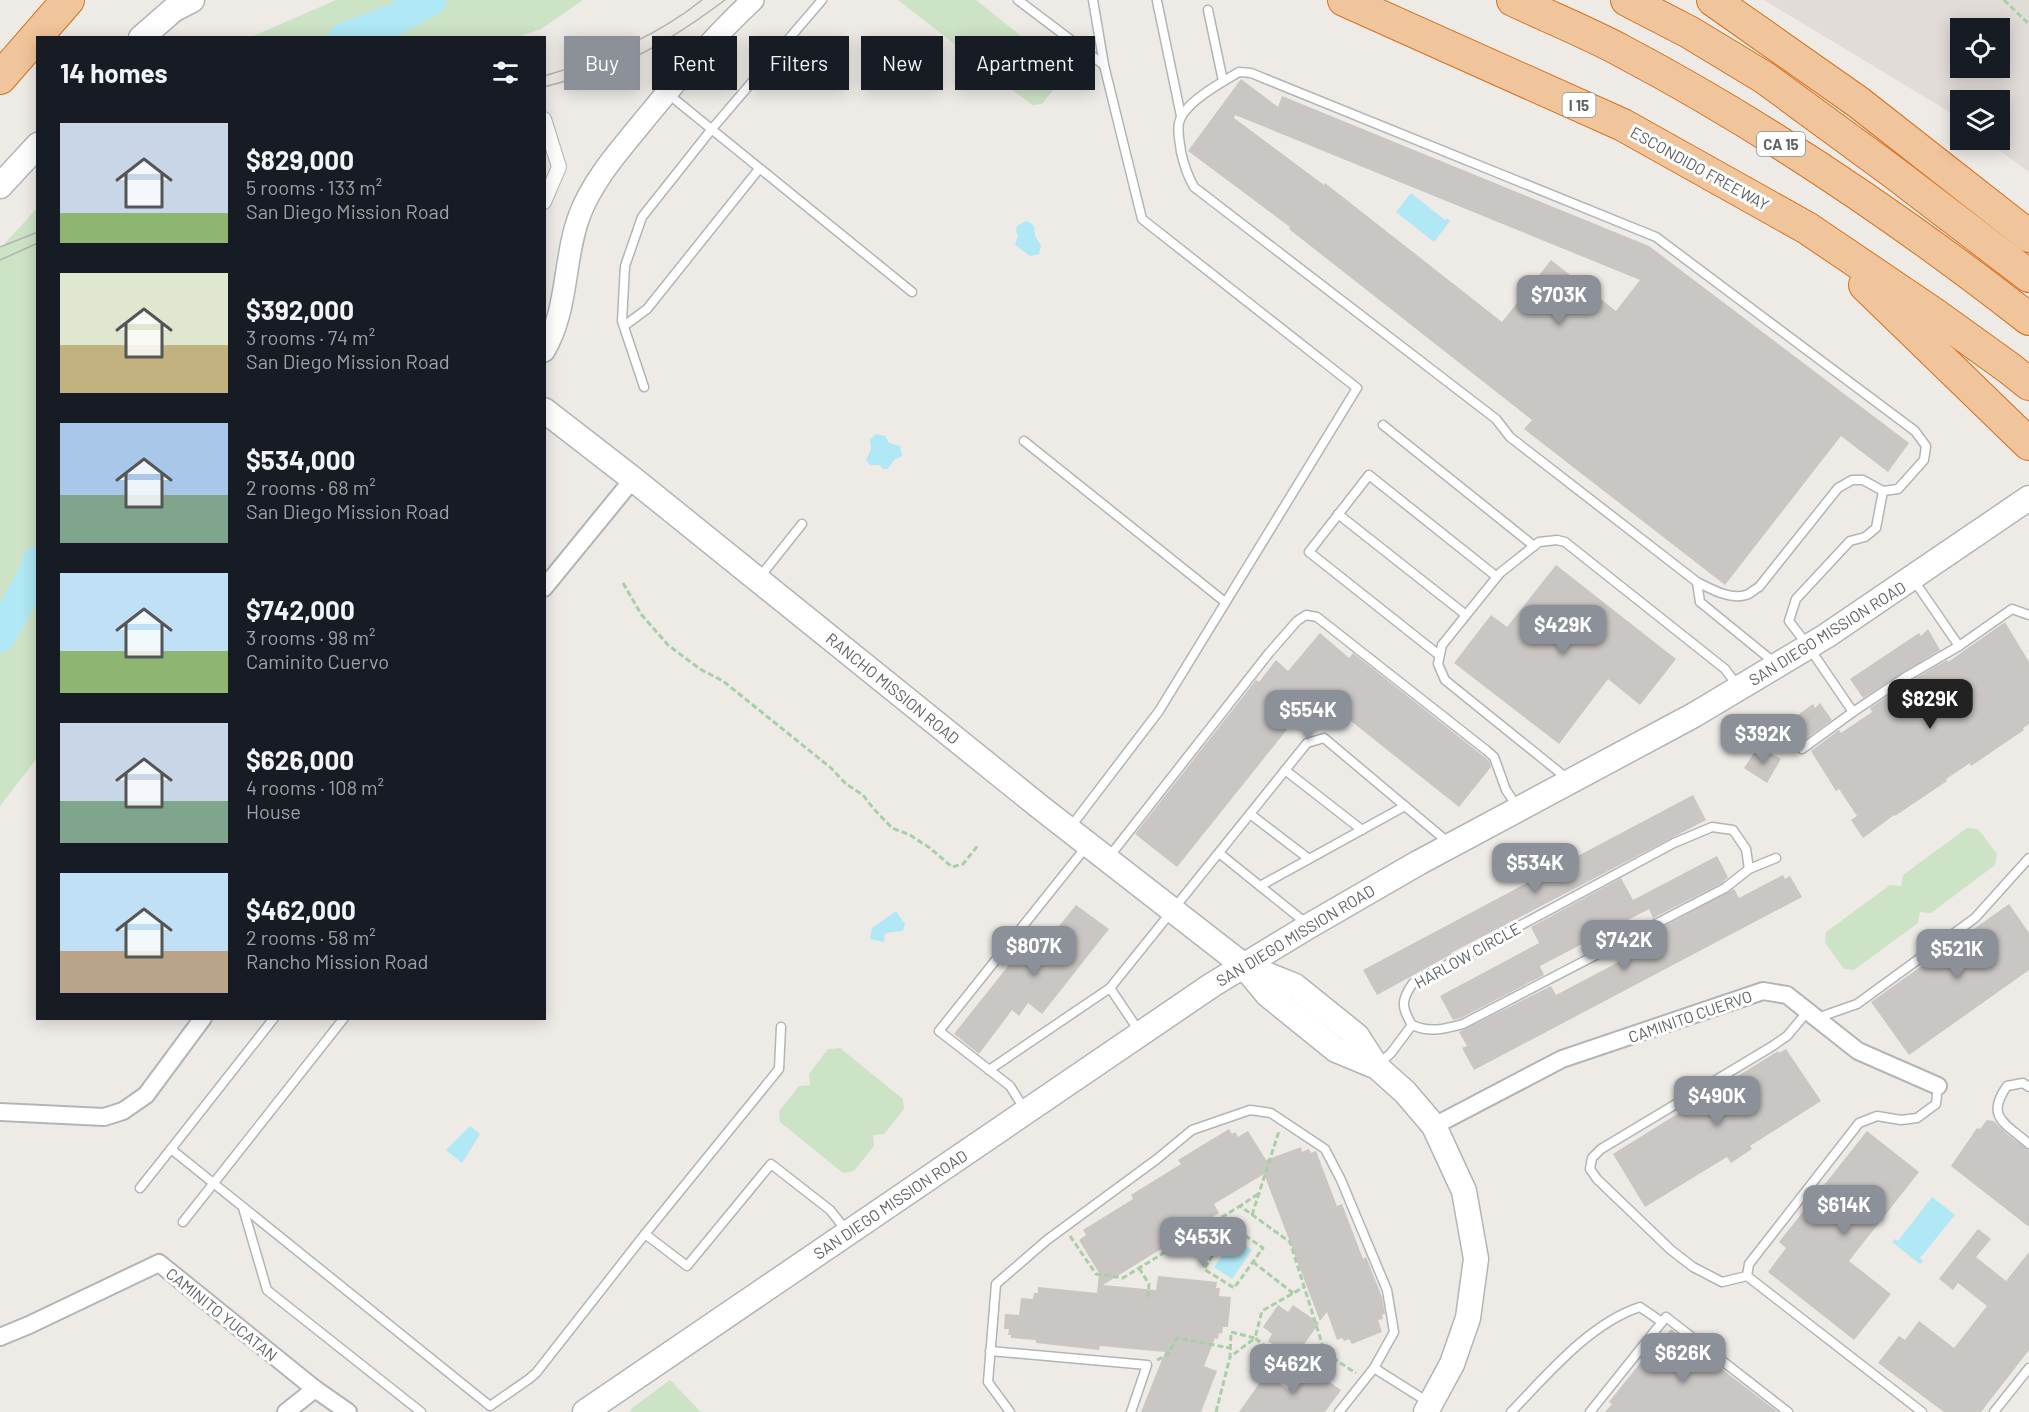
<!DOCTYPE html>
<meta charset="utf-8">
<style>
:root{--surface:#171b24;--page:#242831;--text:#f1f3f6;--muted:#9ea1a6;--accent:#8c9099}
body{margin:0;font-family:Barlow,sans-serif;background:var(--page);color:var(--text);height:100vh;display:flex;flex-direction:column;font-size:22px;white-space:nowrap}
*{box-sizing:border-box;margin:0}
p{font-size:20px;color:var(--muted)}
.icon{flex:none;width:33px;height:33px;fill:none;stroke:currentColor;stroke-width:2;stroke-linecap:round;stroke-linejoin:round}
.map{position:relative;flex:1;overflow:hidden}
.side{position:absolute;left:36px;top:36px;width:510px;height:984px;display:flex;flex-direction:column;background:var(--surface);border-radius:0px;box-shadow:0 3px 15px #0003}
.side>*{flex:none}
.top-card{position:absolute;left:564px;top:36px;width:570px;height:54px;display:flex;gap:12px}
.controls{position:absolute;left:1950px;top:18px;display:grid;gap:12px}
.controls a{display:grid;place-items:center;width:60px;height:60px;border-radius:0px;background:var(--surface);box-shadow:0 3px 15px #0003;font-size:30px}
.price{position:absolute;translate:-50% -51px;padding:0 14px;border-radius:12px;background:var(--accent);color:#fff;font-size:20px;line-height:39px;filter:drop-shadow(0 2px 3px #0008)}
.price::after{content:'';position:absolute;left:50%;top:36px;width:18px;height:14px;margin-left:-9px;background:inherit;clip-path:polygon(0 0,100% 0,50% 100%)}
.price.selected{background:#222;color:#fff}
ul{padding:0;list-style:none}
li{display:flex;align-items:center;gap:18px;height:150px;padding:0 24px}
li span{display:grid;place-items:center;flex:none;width:168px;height:120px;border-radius:0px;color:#555}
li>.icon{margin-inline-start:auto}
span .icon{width:72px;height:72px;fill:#fffc;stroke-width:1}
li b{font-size:26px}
h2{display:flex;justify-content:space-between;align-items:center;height:72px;padding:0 24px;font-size:26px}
.tag{padding:0 21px;border-radius:0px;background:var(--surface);box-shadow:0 3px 15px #0003;font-size:21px;line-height:54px}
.tag.selected{background:var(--accent);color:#fff}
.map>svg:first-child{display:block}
</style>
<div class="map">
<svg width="2029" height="1412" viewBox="0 0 2029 1412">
<rect width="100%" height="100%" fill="#eeebe6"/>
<path fill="#e1dcd8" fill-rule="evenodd" d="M1764 0H2029V172L1985 140H2000V100H1960V121L1948 111ZM1960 28H2000V68H1960Z"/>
<g fill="#cde3c6">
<polygon points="336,0 583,0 541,29 518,37 251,37"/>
<polygon points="898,0 976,0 1061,68 1062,79 1042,104 1032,105"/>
<polygon points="37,208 37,758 0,806 0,249"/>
<polygon points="1967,828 1978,829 1997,854 1995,865 1931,913 1920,912 1918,923 1854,970 1844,969 1825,943 1826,932 1890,885 1901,886 1903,875"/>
<polygon points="840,1048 903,1099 904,1109 884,1134 873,1135 874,1146 854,1171 843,1173 780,1122 779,1111 799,1086 810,1085 809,1074 828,1049"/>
<polygon points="670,1380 701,1412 630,1412 632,1408"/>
</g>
<g fill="#b0e8f5">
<polygon points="1411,193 1445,220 1447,218 1450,221 1434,242 1396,212"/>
<path d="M1026 221C1038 225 1033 230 1036 238L1041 245 1039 254 1030 256 1015 245 1018 236 1016 231 1017 226Z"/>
<polygon points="876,434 885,436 889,443 900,446 902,456 894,460 888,469 883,469 880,465 870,465 866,460 871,449 870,440"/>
<polygon points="896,911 905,924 903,931 885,933 884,942 870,939 872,928"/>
<polygon points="470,1126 480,1134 462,1163 446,1150"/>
<polygon points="1932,1197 1955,1215 1920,1258 1923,1261 1920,1264 1892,1242 1895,1239 1898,1241"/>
<polygon points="1235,1238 1252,1250 1232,1279 1214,1267"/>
</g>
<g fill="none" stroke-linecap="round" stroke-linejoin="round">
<g stroke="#b0e8f5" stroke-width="32">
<polyline points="345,38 394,20 431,0"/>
<polyline points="0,636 35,573 38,562"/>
</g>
</g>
<g fill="#cac6c3" fill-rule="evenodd">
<path d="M1241 79 1278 107 1282 96 1649 246 1909 443 1888 472 1841 436 1725 585 1524 429 1532 420 1289 229 1290 227 1188 151ZM1235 115 1250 121 1640 280 1616 311 1551 260 1502 322 1325 183 1324 185 1234 118Z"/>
<polygon points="1556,565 1676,659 1640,705 1608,679 1559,744 1454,663 1491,615 1507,627"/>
<polygon points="2005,622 2029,662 2029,724 2023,728 2024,730 1971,766 1970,763 1946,779 1947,781 1895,816 1894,815 1863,838 1851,820 1857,816 1839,789 1836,791 1811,751 1839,730 1841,733 1872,712 1870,708 1907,683 1947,660 1948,662"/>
<polygon points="1928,629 1940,650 1863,698 1850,679 1919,633 1921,636"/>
<polygon points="1320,633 1349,658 1353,653 1482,755 1489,761 1491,767 1459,807 1332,706 1312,732 1293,722 1177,867 1135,834 1256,680 1259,682 1276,660 1288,671"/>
<polygon points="1820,703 1832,720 1804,740 1798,730 1792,741 1782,726 1813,704 1815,708"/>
<polygon points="1761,748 1781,759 1767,783 1744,768 1756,750 1758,751"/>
<polygon points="1693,795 1706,820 1451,953 1452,954 1377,995 1363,970"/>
<polygon points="1717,856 1728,877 1722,883 1653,918 1649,909 1540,966 1544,975 1461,1018 1453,1020 1440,996 1539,943 1531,927 1621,878 1633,900"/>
<polygon points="1783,875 1785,879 1790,876 1802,897 1474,1070 1462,1048 1467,1046 1459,1032 1551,986 1556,995 1664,938 1659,929 1734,889 1739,898"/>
<polygon points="2009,904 2029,933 2029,970 1909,1055 1871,1002"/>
<polygon points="1076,905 1109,929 1042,1014 1028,1003 1019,1016 1012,1010 979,1054 954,1034 1032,936 1043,946"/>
<polygon points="1786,1049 1821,1101 1750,1146 1752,1149 1731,1163 1727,1157 1645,1207 1613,1154 1778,1051 1779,1053"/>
<polygon points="1987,1120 1994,1121 2008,1135 2029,1150 2029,1227 1951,1166 1977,1128 1980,1129"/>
<polygon points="1229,1129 1232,1134 1235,1132 1238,1137 1248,1131 1266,1160 1301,1147 1302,1152 1309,1149 1311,1153 1316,1151 1337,1206 1342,1204 1363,1259 1366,1257 1382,1297 1385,1314 1382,1315 1383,1319 1378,1320 1382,1332 1352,1344 1349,1339 1344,1341 1342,1338 1337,1340 1327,1312 1320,1321 1264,1174 1214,1204 1219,1213 1103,1285 1156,1290 1158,1276 1217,1282 1216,1288 1220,1288 1219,1296 1231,1297 1228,1327 1223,1327 1222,1334 1219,1333 1218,1339 1215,1338 1204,1366 1217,1371 1201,1412 1141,1412 1165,1352 1100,1346 1099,1350 1036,1343 1036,1340 1011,1338 1011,1335 1008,1335 1009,1329 1004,1329 1005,1314 1019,1315 1021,1298 1033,1299 1034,1293 1038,1293 1038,1287 1097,1293 1099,1273 1079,1240 1086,1235 1083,1230 1133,1199 1131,1195 1181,1164 1178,1160"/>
<polygon points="1867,1131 1919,1172 1849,1261 1891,1294 1854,1340 1768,1272 1786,1248 1779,1242"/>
<polygon points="1978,1229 1991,1239 1976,1257 2006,1281 2029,1252 2029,1350 1981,1412 1944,1412 1878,1363 1899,1336 1905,1340 1919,1321 1954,1348 1987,1306 1958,1283 1953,1290 1939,1279"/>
<polygon points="1278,1305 1288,1312 1293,1305 1319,1323 1294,1359 1268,1341 1272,1334 1263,1327"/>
<polygon points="1671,1329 1694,1348 1778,1412 1605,1412 1612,1404 1609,1402 1657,1342 1659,1344"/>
<polygon points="1305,1365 1341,1390 1325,1412 1239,1412 1266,1374 1288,1389"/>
</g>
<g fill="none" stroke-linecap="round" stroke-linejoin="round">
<g stroke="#b1b5b7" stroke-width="11">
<g id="service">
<polyline points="1018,0 1104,65 1142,219 1357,388 1159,711 1069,829"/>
<polyline points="1093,0 1104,65"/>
<polyline points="1157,1 1181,116"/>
<polyline points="1208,10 1223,81"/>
<path d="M1239 72 1251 73 1656 237 1915 431 1926 446 1924 460 1898 489 1883 491 1863 480H1852L1838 488 1759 587C1755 589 1750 594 1746 595 1730 600 1711 589 1697 582L1510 437 1496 419 1194 187C1187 175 1184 165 1181 152 1180 142 1177 133 1179 123 1183 103 1222 82 1239 72Z"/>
<polyline points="667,93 912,292"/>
<polyline points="624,326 647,309 759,169"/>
<polyline points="644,387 622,321 625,266 642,217 711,130 822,0"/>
<polyline points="1383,425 1534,546"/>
<polyline points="1024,441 1225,602"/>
<polyline points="1883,491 1876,528 1865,537 1850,541 1796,599 1789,621 1808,646 1853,712 1904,678 1959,646"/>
<polyline points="1338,514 1466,615"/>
<polyline points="759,578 802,524"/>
<polyline points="1913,579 1959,646 2012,609 2029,615"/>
<polyline points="1697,582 1700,602 1775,663"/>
<polyline points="1439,655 1309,552 1369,475 1497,577"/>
<polyline points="1802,749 1853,712"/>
<polyline points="1285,770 1362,830"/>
<polyline points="1569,780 1445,680 1438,664 1442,645 1500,573 1539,542 1557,540 1565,542 1725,669 1737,685"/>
<polyline points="1250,814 1309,859"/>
<polyline points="1219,853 1306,923"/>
<polyline points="1109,857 1269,653 1297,621 1306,615 1317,617 1486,750 1494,757 1506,790 1517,806"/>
<polyline points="1749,869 1776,858"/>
<polyline points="1260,886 1405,806"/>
<polyline points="1110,988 1307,743 1324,738 1449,843"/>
<polyline points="1817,1018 1857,1004 1975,918 2029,858"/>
<polyline points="781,1027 779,1069 645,1234 687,1266 771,1164 830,1210 846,1230"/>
<path d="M1379 1064 1391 1053 1412 1025C1430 1033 1445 1029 1463 1024L1725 888 1749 869 1746 849 1733 830 1712 827 1674 843 1413 983C1401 1000 1401 1007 1412 1025"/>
<polyline points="989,1070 1110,988 1139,1031"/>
<path d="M2029 1087 2023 1083 2007 1086C1985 1117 2005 1123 2029 1144"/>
<polyline points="1025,1110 1010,1086 939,1031 1086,847"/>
<polyline points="171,1149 274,1018"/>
<polyline points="140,1188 171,1149 490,1406 529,1379 536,1373 645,1234"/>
<polyline points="243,1208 267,1290 421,1412"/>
<polyline points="183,1222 344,1018"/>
<polyline points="1747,1276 1722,1282 1693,1267 1671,1250 1597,1179 1590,1169 1592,1158 1601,1149 1771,1047 1787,1036 1808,1011"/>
<polyline points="990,1351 1147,1365 1131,1412"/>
<polyline points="1374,1368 1428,1402"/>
<polyline points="1010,1412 988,1382 996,1284 1047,1240 1157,1159 1192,1130 1250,1110 1271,1113 1325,1149 1341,1180 1387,1290 1394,1332 1374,1368 1339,1412"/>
<path d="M1511 1412C1547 1375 1590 1323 1640 1307L1662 1322"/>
<polyline points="1590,1412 1666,1317 1788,1412"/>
<polyline points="1922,1412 1747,1276 1749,1264 1859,1123 1877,1116 1901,1120 1917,1118 1936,1104 1938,1086"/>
<polyline points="1994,1412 2029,1368"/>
</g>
</g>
<g stroke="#b1b5b7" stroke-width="16">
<polyline id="pedestrian" points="544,119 559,167 544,202"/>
</g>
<g stroke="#b1b5b7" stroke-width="20">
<g id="minor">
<polyline points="544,588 633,479"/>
<polyline points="0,1112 104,1117 123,1111 146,1095 203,1018"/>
<polyline points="1434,1126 1562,1059 1763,991 1787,995 1858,1051 1938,1086"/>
<polyline points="0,1337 29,1325 159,1263 315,1389 348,1412"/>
<polyline points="286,1412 315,1389"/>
</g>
</g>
<g stroke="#b1b5b7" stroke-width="24">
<path id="tertiary" d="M544 351C569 309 563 258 580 214 594 178 621 149 645 119 679 78 714 36 753 0"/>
</g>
<g stroke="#b1b5b7" stroke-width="27">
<g id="secondary">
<polyline points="141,38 173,10 192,0"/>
<polyline points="0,186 38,145"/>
<polyline points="544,410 633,479 1040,807 1243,965"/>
<polyline points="1377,1067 1336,1050 1268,995 1243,965 1295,986 1357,1036 1377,1067 1405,1092 1434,1126 1464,1191 1476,1259 1468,1318 1452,1364 1426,1412"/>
<polyline points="585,1412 1212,985 1309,926 1418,863 1694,715 1826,636 2029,498"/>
</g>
</g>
<g stroke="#da6e1b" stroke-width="34">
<g id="motorway">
<polyline points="1344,0 1623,125 1807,228 1934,314 2009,368 2029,384"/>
<path d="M1513 0C1549 17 1586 32 1620 50 1764 126 1901 219 2029 319"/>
<polyline points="1627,0 1689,32 1765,78 1893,172 2029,276"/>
<polyline points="1713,0 1858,102 2029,236"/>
<polyline points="0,78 68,0"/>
<polyline points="1865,285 2029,444"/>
</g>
</g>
<g stroke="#a8cfa8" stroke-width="3" stroke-dasharray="6 3" stroke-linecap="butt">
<polyline points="2004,0 2029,24"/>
<polyline points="623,583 641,614 668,645 700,669 723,681 831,768 846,784 863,795 873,808 892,828 910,835 930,848 952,867 963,864 979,844"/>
<polyline points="1258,1194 1240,1206 1290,1242 1325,1353 1279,1357 1255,1338 1230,1357 1231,1332 1255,1338 1262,1311 1304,1287"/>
<polyline points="1252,1215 1279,1131"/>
<polyline points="1199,1231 1215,1252 1233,1227 1263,1248 1234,1288 1204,1269 1215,1252"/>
<polyline points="1070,1236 1096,1274 1123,1278 1240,1206"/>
<polyline points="1253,1262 1293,1293"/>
<polyline points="1139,1268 1149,1284 1148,1297"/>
<polyline points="1325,1353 1356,1373"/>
<polyline points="1280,1358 1297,1372"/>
<polyline points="1157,1360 1167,1355 1177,1338 1230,1348"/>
<polyline points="1216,1412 1230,1357"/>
</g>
<use href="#service" stroke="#fff" stroke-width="8"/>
<use href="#pedestrian" stroke="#fff" stroke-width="14"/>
<use href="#minor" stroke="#fff" stroke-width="16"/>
<use href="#tertiary" stroke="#fff" stroke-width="21"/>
<use href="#secondary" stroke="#fff" stroke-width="24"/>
<use href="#motorway" stroke="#f1c59b" stroke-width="32"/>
<g stroke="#b2b3b3" stroke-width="1.5">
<path d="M544 76C600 60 656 37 702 0"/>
<path d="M544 87C570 80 596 73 621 63 658 48 693 24 725 0"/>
<polyline points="0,247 38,232"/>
<polyline points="0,260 38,243"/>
</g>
</g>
<g text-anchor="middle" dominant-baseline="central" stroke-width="6" stroke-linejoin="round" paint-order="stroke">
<g fill="#fff" stroke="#8e9293" stroke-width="1.5">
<rect x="1562.5" y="93" width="33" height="24" rx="4.5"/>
<rect x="1757" y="132" width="48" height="24" rx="4.5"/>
</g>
<g font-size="15" font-weight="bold" fill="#5e6365">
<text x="1579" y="105">I 15</text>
<text x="1781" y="144">CA 15</text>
</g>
<g font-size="16" fill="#5e6365" stroke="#fff">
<text transform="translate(1700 168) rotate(29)">ESCONDIDO FREEWAY</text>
<text transform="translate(1827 633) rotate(-32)">SAN DIEGO MISSION ROAD</text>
<text transform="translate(893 688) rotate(39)">RANCHO MISSION ROAD</text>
<text transform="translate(1295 935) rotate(-31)">SAN DIEGO MISSION ROAD</text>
<text transform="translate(1467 955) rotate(-29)">HARLOW CIRCLE</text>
<text transform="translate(1690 1016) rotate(-19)">CAMINITO CUERVO</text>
<text transform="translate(890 1204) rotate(-34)">SAN DIEGO MISSION ROAD</text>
<text transform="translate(222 1314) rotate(39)">CAMINITO YUCATAN</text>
</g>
</g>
</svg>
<div class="controls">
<a><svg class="icon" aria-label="locate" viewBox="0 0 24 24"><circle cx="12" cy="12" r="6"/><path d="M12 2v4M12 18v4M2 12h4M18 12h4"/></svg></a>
<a><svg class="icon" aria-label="layers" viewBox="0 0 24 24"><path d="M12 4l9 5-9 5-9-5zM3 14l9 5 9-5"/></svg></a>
</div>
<b class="price" style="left:1559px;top:326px">$703K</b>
<b class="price" style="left:1563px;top:656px">$429K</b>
<b class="price selected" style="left:1930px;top:730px">$829K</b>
<b class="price" style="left:1308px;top:741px">$554K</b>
<b class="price" style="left:1763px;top:765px">$392K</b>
<b class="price" style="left:1535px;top:894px">$534K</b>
<b class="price" style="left:1624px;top:971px">$742K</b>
<b class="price" style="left:1034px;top:977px">$807K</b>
<b class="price" style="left:1957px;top:980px">$521K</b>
<b class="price" style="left:1717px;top:1127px">$490K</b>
<b class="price" style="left:1844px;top:1236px">$614K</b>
<b class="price" style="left:1203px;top:1268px">$453K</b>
<b class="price" style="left:1683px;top:1384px">$626K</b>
<b class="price" style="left:1293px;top:1395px">$462K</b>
<div class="top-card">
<a class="tag selected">Buy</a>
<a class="tag">Rent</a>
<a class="tag">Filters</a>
<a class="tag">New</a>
<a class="tag">Apartment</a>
</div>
<section class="side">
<h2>14 homes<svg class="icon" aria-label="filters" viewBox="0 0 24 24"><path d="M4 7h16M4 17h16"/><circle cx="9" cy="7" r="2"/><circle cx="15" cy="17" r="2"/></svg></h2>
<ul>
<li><span style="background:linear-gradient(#c9d6e8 75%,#8fb573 0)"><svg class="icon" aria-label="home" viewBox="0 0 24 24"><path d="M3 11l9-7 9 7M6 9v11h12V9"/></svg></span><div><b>$829,000</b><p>5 rooms · 133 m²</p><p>San Diego Mission Road</p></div></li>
<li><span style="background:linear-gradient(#dfe7d0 60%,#c2b280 0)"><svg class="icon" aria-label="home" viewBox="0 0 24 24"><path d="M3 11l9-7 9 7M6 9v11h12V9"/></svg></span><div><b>$392,000</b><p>3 rooms · 74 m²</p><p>San Diego Mission Road</p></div></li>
<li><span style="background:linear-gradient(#a9c7e8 60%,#7fa58c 0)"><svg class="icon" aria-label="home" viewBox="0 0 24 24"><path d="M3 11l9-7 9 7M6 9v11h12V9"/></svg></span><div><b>$534,000</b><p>2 rooms · 68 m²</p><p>San Diego Mission Road</p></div></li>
<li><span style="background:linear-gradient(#bfe0f5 65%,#8fb573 0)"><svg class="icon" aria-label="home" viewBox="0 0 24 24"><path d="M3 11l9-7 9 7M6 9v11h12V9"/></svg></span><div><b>$742,000</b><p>3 rooms · 98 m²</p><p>Caminito Cuervo</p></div></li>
<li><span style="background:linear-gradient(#c9d6e8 65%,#7fa58c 0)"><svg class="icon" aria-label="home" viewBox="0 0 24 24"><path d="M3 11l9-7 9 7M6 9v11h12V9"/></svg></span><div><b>$626,000</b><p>4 rooms · 108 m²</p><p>House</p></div></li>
<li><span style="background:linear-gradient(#bfe0f5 65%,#b9a48a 0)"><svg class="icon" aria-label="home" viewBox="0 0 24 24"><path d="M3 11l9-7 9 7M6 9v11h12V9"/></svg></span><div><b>$462,000</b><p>2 rooms · 58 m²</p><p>Rancho Mission Road</p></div></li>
</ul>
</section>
</div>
